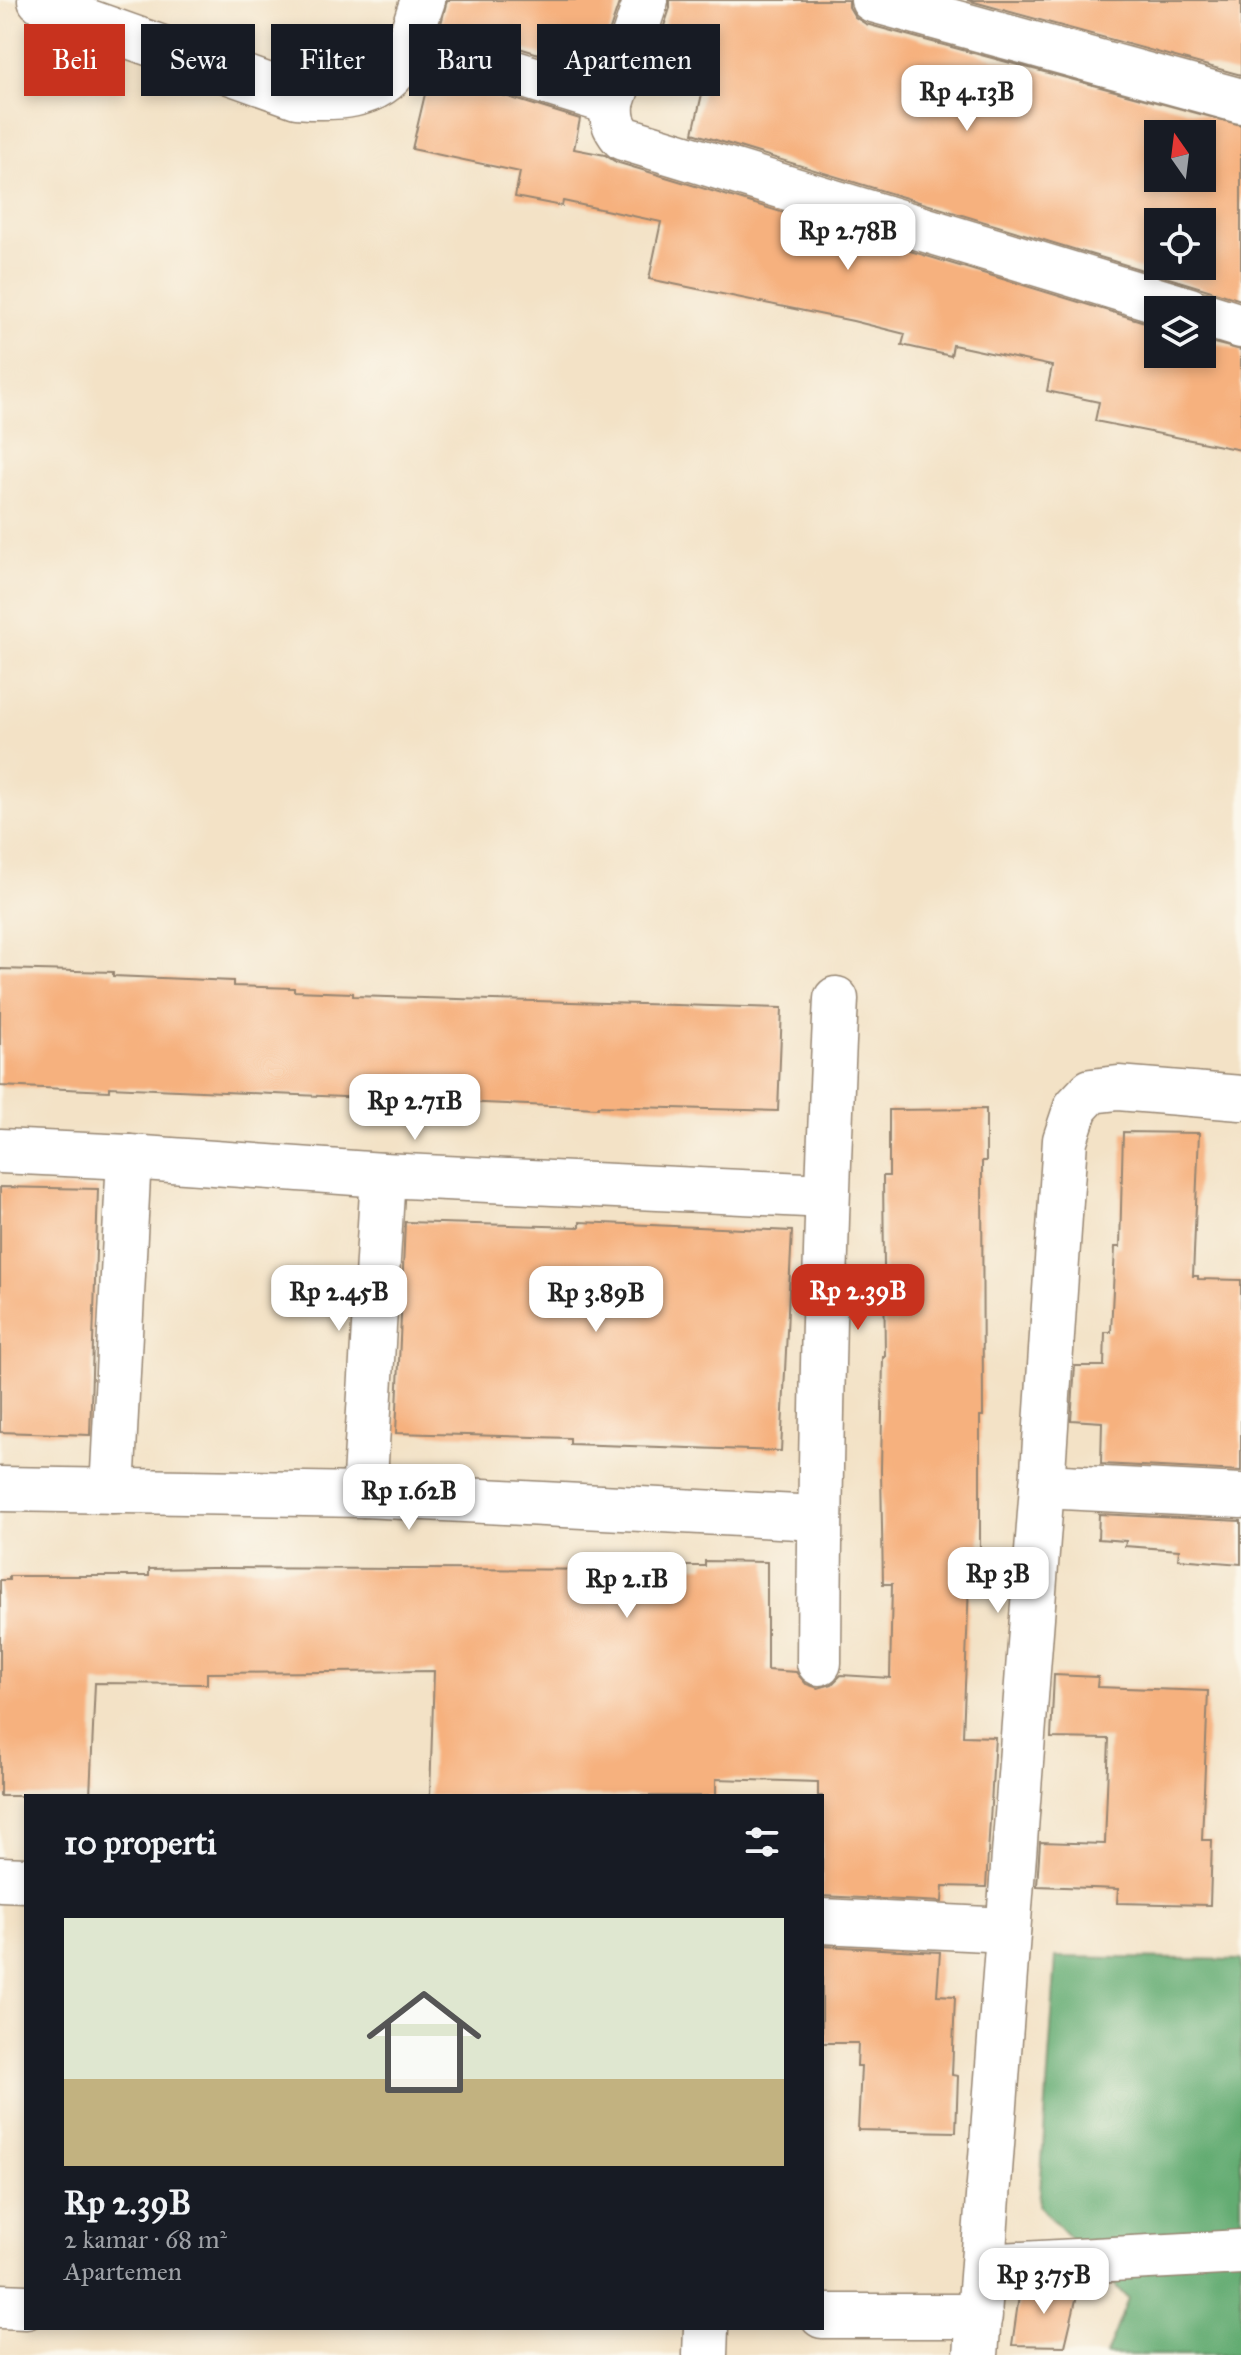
<!DOCTYPE html>
<html lang="id">
<meta charset="utf-8">
<style>
:root{--surface:#171b24;--page:#20242c;--text:#f1f3f6;--muted:#9ea1a6;--accent:#c8321e}
body{margin:0;font-family:"IM FELL Great Primer",serif;background:var(--page);color:var(--text);height:100vh;display:flex;flex-direction:column;font-size:30px;white-space:nowrap}
*{box-sizing:border-box;margin:0}
p{font-size:26px;color:var(--muted)}
.icon{flex:none;width:44px;height:44px;fill:none;stroke:currentColor;stroke-width:2;stroke-linecap:round;stroke-linejoin:round}
.map{position:relative;flex:1;overflow:hidden}
.sheet{position:absolute;left:24px;top:1794px;width:800px;height:536px;display:flex;flex-direction:column;background:var(--surface);border-radius:0px;box-shadow:0 4px 12px #0003}
.sheet>*{flex:none}
.guide{position:absolute;left:24px;top:24px;width:800px;height:72px;display:flex;gap:16px}
.needle{width:52px;rotate:346deg}
.tools{position:absolute;left:1144px;top:120px;display:grid;gap:16px}
.tools a{display:grid;place-items:center;width:72px;height:72px;border-radius:0px;background:var(--surface);box-shadow:0 4px 12px #0003;font-size:40px}
.price{position:absolute;translate:-50% -68px;padding:0 18px;border-radius:16px;background:#fff;color:#222;font-size:26px;line-height:52px;filter:drop-shadow(0 2px 4px #0008)}
.price::after{content:'';position:absolute;left:50%;top:48px;width:24px;height:18px;margin-left:-12px;background:inherit;clip-path:polygon(0 0,100% 0,50% 100%)}
.price.on{background:var(--accent);color:#fff}
ul{padding:0;list-style:none}
li{display:grid;align-content:center;gap:16px;height:424px;padding:0 40px}
li span{display:grid;place-items:center;height:248px;border-radius:0px;color:#555}
li>.icon{margin-inline-start:auto}
span .icon{width:144px;height:144px;fill:#fffc;stroke-width:1}
li b{font-size:34px}
h2{display:flex;justify-content:space-between;align-items:center;height:96px;padding:0 40px;font-size:34px}
.pill{padding:0 28px;border-radius:0px;background:var(--surface);box-shadow:0 4px 12px #0003;font-size:28px;line-height:72px}
.pill.on{background:var(--accent);color:#fff}
.map>svg:first-child{display:block}
</style>
<div class="map">
<svg width="1241" height="2355" viewBox="0 0 1241 2355">
<rect width="100%" height="100%" fill="#fbf7ec"/>
<filter id="ink" filterUnits="userSpaceOnUse"><feTurbulence type="fractalNoise" baseFrequency=".0125" numOctaves="2"/><feDisplacementMap in="SourceGraphic" scale="16" xChannelSelector="R" yChannelSelector="G"/><feConvolveMatrix kernelMatrix="1 2 1 2 8 2 1 2 1" color-interpolation-filters="sRGB"/></filter>
<filter id="wash" filterUnits="userSpaceOnUse"><feTurbulence type="fractalNoise" baseFrequency=".006" numOctaves="4" result="noise"/><feDisplacementMap in="SourceGraphic" scale="32" xChannelSelector="R" yChannelSelector="G"/><feGaussianBlur stdDeviation="1.8" result="paint"/><feColorMatrix in="noise" values="0 0 0 0 0 0 0 0 0 0 0 0 0 0 0 0 0 1.4 0 .05"/><feComposite in="paint" operator="in"/></filter>
<g filter="url(#wash)">
<rect width="100%" height="100%" fill="#f3e2c6"/>
<polygon fill="#64ac72" stroke="#506b48" stroke-width="2" points="1056,1957 1241,1960 1241,2355 1106,2355 1128,2299 1039,2206"/>
<g id="blocks">
<g fill="#f6b17e" fill-rule="evenodd">
<polygon points="447,0 620,0 599,62 593,60 591,70 441,24"/>
<path d="M670 0H849V7L855 17 866 24 1241 125V300L693 133 705 81 649 71 670 8ZM1158 134H1202V178H1158ZM1158 222H1202V266H1158Z"/>
<polygon points="967,0 1241,0 1241,75"/>
<polygon points="430,73 580,119 574,149 605,155 616,162 1158,326 1158,354 1202,354 1202,340 1241,350 1241,450 1095,421 1099,402 1047,391 1052,366 953,345 951,356 902,345 905,334 853,321 649,279 661,222 563,201 562,206 515,197 520,172 412,149"/>
<polygon points="0,969 113,972 113,976 233,981 233,986 294,988 294,991 353,993 353,996 782,1008 778,1111 598,1106 598,1108 109,1087 109,1091 0,1086"/>
<polygon points="986,1109 986,1161 982,1161 983,1416 980,1416 980,1584 969,1584 963,1736 995,1737 986,1887 943,1886 942,1902 822,1896 822,1796 818,1796 818,1782 716,1779 716,1796 430,1796 434,1671 207,1673 207,1684 95,1683 90,1796 0,1796 0,1580 9,1580 9,1576 149,1576 149,1569 211,1568 644,1570 644,1566 705,1566 705,1561 767,1562 767,1670 796,1672 806,1684 818,1688 832,1684 841,1675 890,1678 892,1584 883,1584 881,1470 883,1357 885,1357 883,1176 889,1176 889,1110"/>
<polygon points="1123,1132 1199,1133 1193,1276 1198,1276 1198,1279 1241,1280 1241,1471 1101,1464 1102,1422 1071,1420 1075,1366 1104,1366 1105,1332 1111,1332 1115,1247 1120,1247"/>
<polygon points="0,1187 98,1189 90,1435 0,1432"/>
<polygon points="405,1222 580,1227 580,1222 792,1231 781,1451 570,1444 570,1438 396,1433"/>
<polygon points="1099,1514 1241,1521 1241,1564 1178,1559 1179,1550 1125,1546 1126,1541 1098,1539"/>
<polygon points="1054,1675 1098,1677 1097,1687 1208,1691 1202,1840 1212,1840 1210,1905 1117,1903 1118,1889 1037,1886 1040,1842 1105,1844 1109,1739 1051,1738"/>
<polygon points="822,1946 940,1952 937,1995 955,1996 952,2075 958,2076 956,2132 858,2130 861,2066 857,2066 858,2043 822,2043"/>
<polygon points="1079,2287 1065,2346 1012,2345 1020,2289"/>
</g>
</g>
</g>
<g filter="url(#ink)">
<use href="#blocks" fill-opacity="0" stroke="#978672" stroke-width="2"/>
<g fill="none" stroke-linecap="round" stroke-linejoin="round">
<g stroke="#978672" stroke-width="47">
<g id="minor">
<path d="M40 0 53 9 297 96C334 99 377 99 399 65 409 48 416 19 423 0"/>
<path d="M646 0 612 103C611 118 613 126 623 138L1190 310"/>
<polyline points="873,0 1241,101"/>
<polyline points="408,40 612,103"/>
<polyline points="1202,314 1241,326"/>
<polyline points="0,1151 129,1157 383,1175 827,1196"/>
<polyline points="1042,1486 1241,1496"/>
<polyline points="0,1489 364,1495 819,1518"/>
<polyline points="112,1491 129,1157"/>
<polyline points="364,1495 383,1175"/>
<path d="M819 1663C820 1441 825 1220 836 999"/>
<polyline points="0,1879 26,1880"/>
<polyline points="822,1921 1008,1930"/>
<polyline points="984,2266 1241,2252"/>
<polyline points="0,2306 26,2307"/>
<polyline points="822,2316 980,2316"/>
<polyline points="705,2355 706,2328"/>
<polyline points="976,2355 1042,1486 1065,1140 1076,1107 1091,1091 1118,1088 1241,1098"/>
</g>
</g>
<use href="#minor" stroke="#fff" stroke-width="44"/>
</g>
</g>
</svg>
<div class="tools">
<a><svg class="needle" viewBox="-14 -14 28 28"><path d="M0-13l5 13h-10z" fill="#e53935"/><path d="M0 13l5-13h-10z" fill="#9ea1a6"/></svg></a>
<a><svg class="icon" aria-label="locate" viewBox="0 0 24 24"><circle cx="12" cy="12" r="6"/><path d="M12 2v4M12 18v4M2 12h4M18 12h4"/></svg></a>
<a><svg class="icon" aria-label="layers" viewBox="0 0 24 24"><path d="M12 4l9 5-9 5-9-5zM3 14l9 5 9-5"/></svg></a>
</div>
<b class="price" style="left:967px;top:133px">Rp 4.13B</b>
<b class="price" style="left:848px;top:272px">Rp 2.78B</b>
<b class="price" style="left:415px;top:1142px">Rp 2.71B</b>
<b class="price on" style="left:858px;top:1332px">Rp 2.39B</b>
<b class="price" style="left:339px;top:1333px">Rp 2.45B</b>
<b class="price" style="left:596px;top:1334px">Rp 3.89B</b>
<b class="price" style="left:409px;top:1532px">Rp 1.62B</b>
<b class="price" style="left:998px;top:1615px">Rp 3B</b>
<b class="price" style="left:627px;top:1620px">Rp 2.1B</b>
<b class="price" style="left:1044px;top:2316px">Rp 3.75B</b>
<div class="guide">
<a class="pill on">Beli</a>
<a class="pill">Sewa</a>
<a class="pill">Filter</a>
<a class="pill">Baru</a>
<a class="pill">Apartemen</a>
</div>
<section class="sheet">
<h2>10 properti<svg class="icon" aria-label="filters" viewBox="0 0 24 24"><path d="M4 7h16M4 17h16"/><circle cx="9" cy="7" r="2"/><circle cx="15" cy="17" r="2"/></svg></h2>
<ul>
<li><span style="background:linear-gradient(#dfe7d0 65%,#c2b280 0)"><svg class="icon" aria-label="home" viewBox="0 0 24 24"><path d="M3 11l9-7 9 7M6 9v11h12V9"/></svg></span><div><b>Rp 2.39B</b><p>2 kamar · 68 m²</p><p>Apartemen</p></div></li>
</ul>
</section>
</div>
